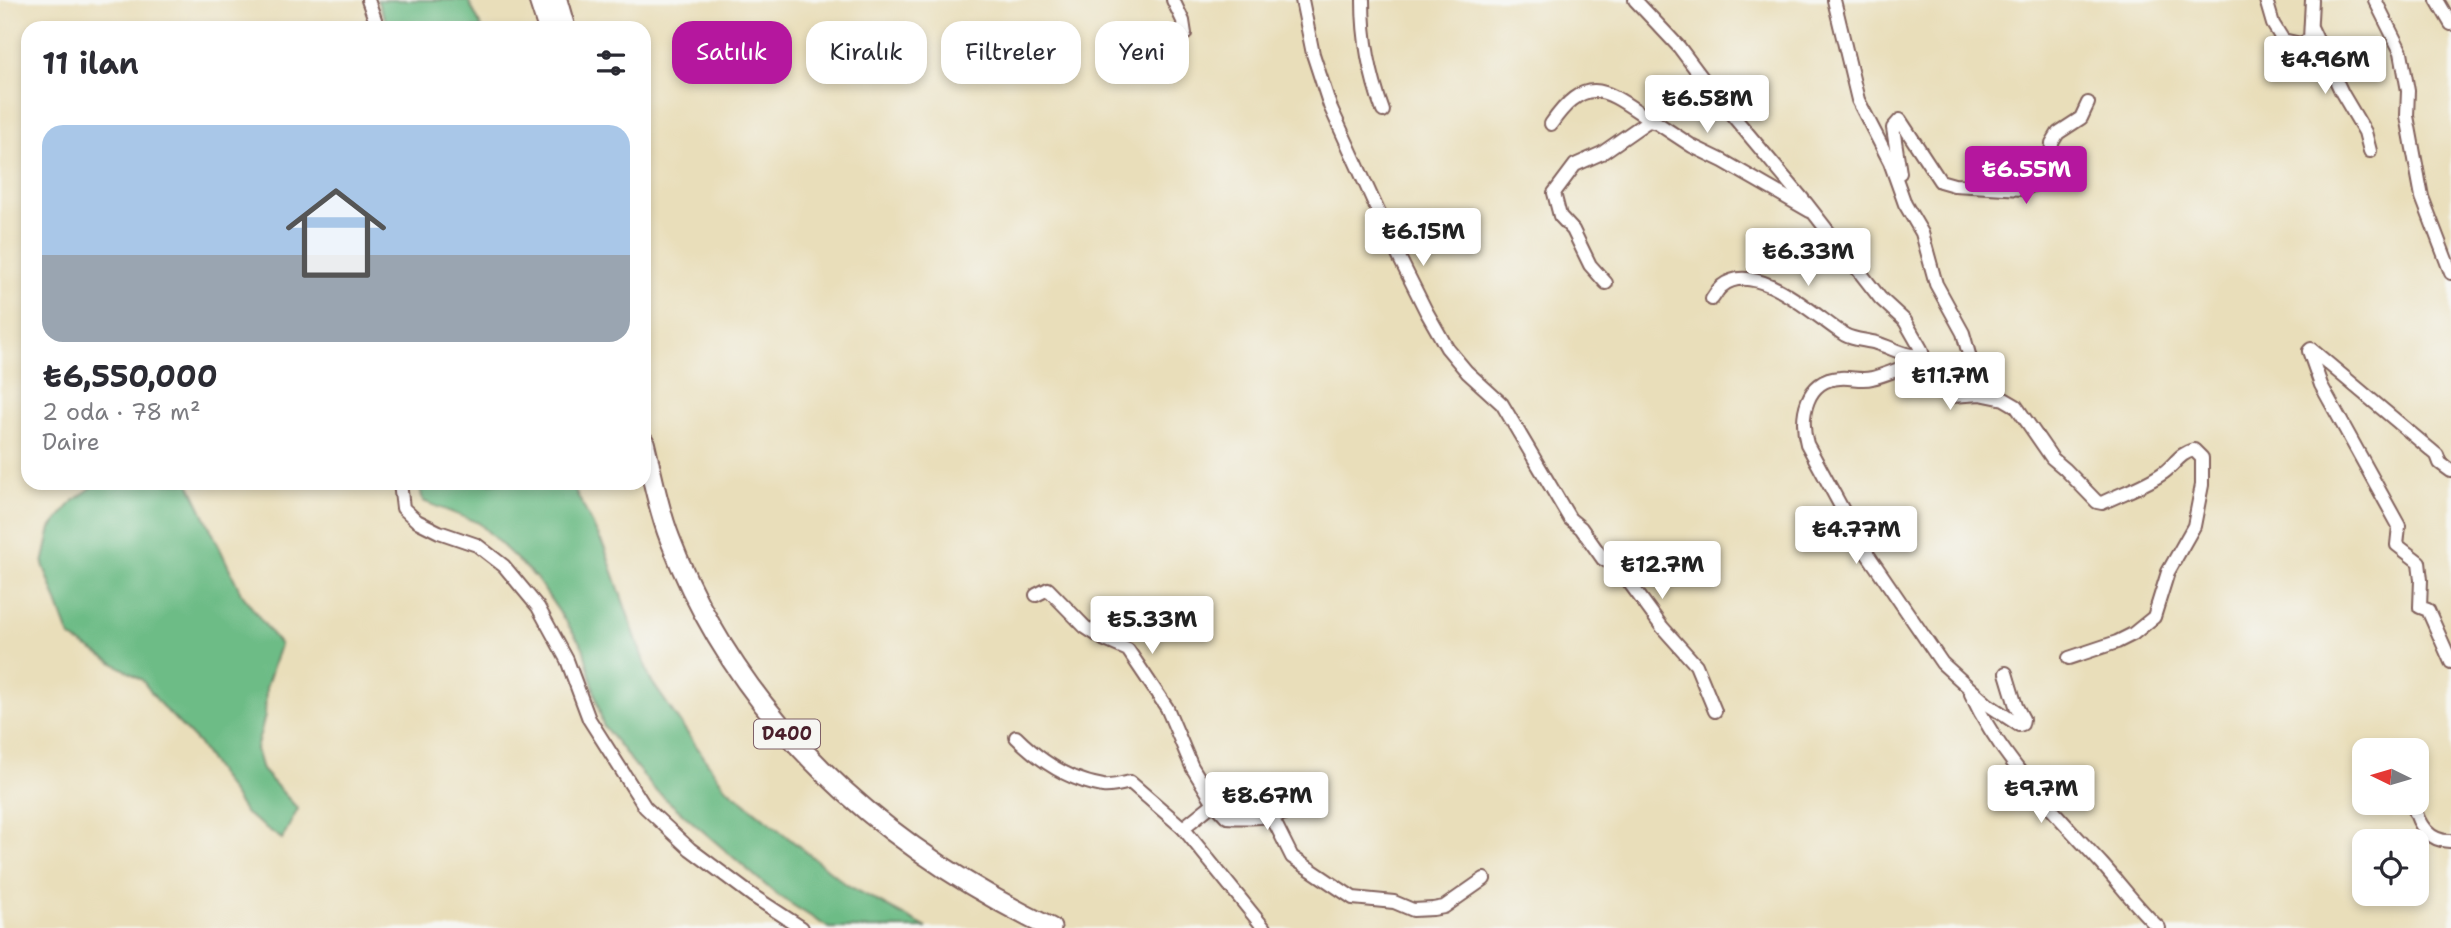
<!DOCTYPE html>
<html lang="tr">
<meta charset="utf-8">
<style>
:root{--surface:#fff;--page:#f7f7f7;--text:#2b2b33;--muted:#7c7c81;--line:#e1e1e2;--accent:#b5179e}
body{margin:0;font-family:"Shantell Sans",sans-serif;background:var(--page);color:var(--text);height:100vh;display:flex;flex-direction:column;font-size:26px;white-space:nowrap}
*{box-sizing:border-box;margin:0}
p{font-size:23px;color:var(--muted)}
.icon{flex:none;width:38px;height:38px;fill:none;stroke:currentColor;stroke-width:2;stroke-linecap:round;stroke-linejoin:round}
.map{position:relative;flex:1;overflow:hidden}
.details{position:absolute;left:21px;top:21px;width:630px;height:469px;display:flex;flex-direction:column;background:var(--surface);border-radius:21px;box-shadow:0 4px 10px #0003}
.details>*{flex:none}
.guide{position:absolute;left:672px;top:21px;width:665px;height:63px;display:flex;gap:14px}
.needle{width:46px;rotate:275deg}
.fabs{position:absolute;left:2352px;top:738px;display:grid;gap:14px}
.fabs a{display:grid;place-items:center;width:77px;height:77px;border-radius:14px;background:var(--surface);box-shadow:0 4px 10px #0003;font-size:35px}
.price{position:absolute;translate:-50% -60px;padding:0 16px;border-radius:7px;background:#fff;color:#222;font-size:23px;line-height:46px;filter:drop-shadow(0 2px 4px #0008)}
.price::after{content:'';position:absolute;left:50%;top:42px;width:21px;height:16px;margin-left:-10px;background:inherit;clip-path:polygon(0 0,100% 0,50% 100%)}
.price.active{background:var(--accent);color:#fff}
ul{padding:0;list-style:none}
li{display:grid;align-content:center;gap:14px;height:371px;padding:0 21px}
li+li{border-top:2px solid var(--line)}
li span{display:grid;place-items:center;height:217px;border-radius:21px;color:#555}
li>.icon{margin-inline-start:auto}
span .icon{width:126px;height:126px;fill:#fffc;stroke-width:1}
li b{font-size:30px}
h2{display:flex;justify-content:space-between;align-items:center;height:84px;padding:0 21px;font-size:30px}
.chip{padding:0 24px;border-radius:21px;background:var(--surface);box-shadow:0 4px 10px #0003;font-size:24px;line-height:63px}
.chip.active{background:var(--accent);color:#fff}
.map>svg:first-child{display:block}
</style>
<div class="map">
<svg width="2451" height="928" viewBox="0 0 2451 928">
<rect width="100%" height="100%" fill="#f6f6f2"/>
<filter id="ink" filterUnits="userSpaceOnUse"><feTurbulence type="fractalNoise" baseFrequency=".0143" numOctaves="2"/><feDisplacementMap in="SourceGraphic" scale="14" xChannelSelector="R" yChannelSelector="G"/><feConvolveMatrix kernelMatrix="1 2 1 2 8 2 1 2 1" color-interpolation-filters="sRGB"/></filter>
<filter id="wash" filterUnits="userSpaceOnUse"><feTurbulence type="fractalNoise" baseFrequency=".00686" numOctaves="4" result="noise"/><feDisplacementMap in="SourceGraphic" scale="28" xChannelSelector="R" yChannelSelector="G"/><feGaussianBlur stdDeviation="1.57" result="paint"/><feColorMatrix in="noise" values="0 0 0 0 0 0 0 0 0 0 0 0 0 0 0 0 0 1.4 0 .05"/><feComposite in="paint" operator="in"/></filter>
<g filter="url(#wash)">
<rect width="100%" height="100%" fill="#e9deba"/>
<g fill="#6dbc86" stroke="#5c6e58" stroke-width="2">
<polygon points="377,0 468,0 482,28 389,28"/>
<polygon points="98,483 189,483 241,593 280,645 266,688 265,716 256,749 262,770 298,809 282,839 246,814 198,743 160,704 142,680 70,637 43,564 51,528 73,501"/>
<polygon points="419,483 569,483 575,490 605,549 650,679 724,786 847,885 927,928 829,928 777,895 653,788 603,725 583,647 536,578 479,523 423,501"/>
</g>
</g>
<g filter="url(#ink)">
<g fill="none" stroke-linecap="round" stroke-linejoin="round">
<g stroke="#82625d" stroke-width="16">
<g id="minor">
<polyline points="368,0 378,28"/>
<polyline points="1173,0 1183,21 1185,34"/>
<polyline points="1302,0 1313,54 1330,106 1398,255 1426,311 1447,348 1467,372 1502,404 1570,519 1581,528 1603,559 1618,567 1662,627 1696,665 1715,711"/>
<path d="M1363 0C1363 37 1370 76 1383 111"/>
<path d="M1635 0 1679 47 1712 91 1806 203 1880 298 1905 321 1921 349 1927 369 1934 382 1943 391 1952 396 1980 394 2004 399 2016 406 2052 458 2065 469 2097 502 2102 503C2122 493 2145 486 2163 473 2175 465 2179 453 2194 450L2202 458V485L2194 526 2168 572 2154 617 2133 634 2117 642 2069 658"/>
<polyline points="1834,0 1858,100 1890,162 1905,204 1922,233 1936,284 1963,333 1980,394"/>
<polyline points="2266,0 2273,24 2283,40 2301,44 2310,39 2312,0"/>
<polyline points="2375,0 2401,52 2408,91 2407,116 2422,197 2451,273"/>
<polyline points="2437,0 2451,24"/>
<polyline points="2312,29 2342,93 2365,132 2370,151"/>
<path d="M1551 124C1588 70 1608 92 1652 121"/>
<polyline points="1900,173 1893,128 1900,120 1940,181 1954,185 2023,189 2035,184 2044,173 2051,159 2052,143 2058,133 2081,118 2088,103"/>
<polyline points="1606,283 1590,265 1573,230 1560,216 1554,193 1575,165 1602,153 1648,121 1657,123 1692,146 1723,161 1810,211"/>
<path d="M1712 299C1715 295 1718 289 1722 286 1756 258 1817 318 1845 335 1854 340 1866 340 1876 343 1894 348 1903 357 1922 355"/>
<path d="M1923 359C1906 366 1889 374 1872 378 1862 381 1851 377 1840 378 1806 379 1799 417 1807 444L1864 549 1942 663 1987 704 2019 725 2022 724 2023 719 2016 706 2006 673"/>
<polyline points="2451,471 2440,463 2437,455 2311,349 2309,351 2321,385 2399,526 2397,545 2419,562 2421,580 2420,607 2428,610 2451,662"/>
<polyline points="400,483 403,508 417,521 439,532 477,545 504,566 538,607 567,660 589,719 645,807 690,849 753,896 802,928"/>
<path d="M1036 595 1048 589 1085 627 1105 640 1128 650 1167 708 1192 767 1214 803 1227 817C1239 818 1281 818 1290 811 1298 805 1301 794 1304 786"/>
<path d="M1971 694C2001 759 2054 812 2102 864 2121 885 2138 909 2159 928"/>
<path d="M1016 737C1039 760 1069 780 1103 786 1111 787 1122 784 1130 782L1183 828"/>
<polyline points="1214,803 1183,828 1264,928"/>
<path d="M2415 803 2414 806C2418 825 2430 842 2451 841"/>
<polyline points="1268,816 1276,825 1292,857 1353,898 1394,902 1413,910 1433,909 1444,907 1484,879"/>
</g>
</g>
<g stroke="#82625d" stroke-width="23">
<g id="highway">
<polyline points="539,0 548,28"/>
<polyline points="557,0 565,28"/>
<path d="M644 442C652 474 658 509 670 539 739 720 880 845 1051 928"/>
</g>
</g>
<use href="#minor" stroke="#fff" stroke-width="12"/>
<use href="#highway" stroke="#fff" stroke-width="19"/>
</g>
</g>
<g text-anchor="middle" dominant-baseline="central" stroke-width="5" stroke-linejoin="round" paint-order="stroke">
<rect fill="#f6f6f2" stroke="#7e6067" stroke-width="2" x="754" y="719.5" width="66" height="29" rx="5"/>
<g font-size="18" font-weight="bold" fill="#4a1f2b">
<text x="787" y="734">D400</text>
</g>
</g>
</svg>
<div class="fabs">
<a><svg class="needle" viewBox="-14 -14 28 28"><path d="M0-13l5 13h-10z" fill="#e53935"/><path d="M0 13l5-13h-10z" fill="#7c7c81"/></svg></a>
<a><svg class="icon" aria-label="locate" viewBox="0 0 24 24"><circle cx="12" cy="12" r="6"/><path d="M12 2v4M12 18v4M2 12h4M18 12h4"/></svg></a>
</div>
<b class="price" style="left:2325px;top:96px">₺4.96M</b>
<b class="price" style="left:1707px;top:135px">₺6.58M</b>
<b class="price active" style="left:2026px;top:206px">₺6.55M</b>
<b class="price" style="left:1423px;top:268px">₺6.15M</b>
<b class="price" style="left:1808px;top:288px">₺6.33M</b>
<b class="price" style="left:1950px;top:412px">₺11.7M</b>
<b class="price" style="left:1856px;top:566px">₺4.77M</b>
<b class="price" style="left:1662px;top:601px">₺12.7M</b>
<b class="price" style="left:1152px;top:656px">₺5.33M</b>
<b class="price" style="left:2041px;top:825px">₺9.7M</b>
<b class="price" style="left:1267px;top:832px">₺8.67M</b>
<div class="guide">
<a class="chip active">Satılık</a>
<a class="chip">Kiralık</a>
<a class="chip">Filtreler</a>
<a class="chip">Yeni</a>
</div>
<section class="details">
<h2>11 ilan<svg class="icon" aria-label="filters" viewBox="0 0 24 24"><path d="M4 7h16M4 17h16"/><circle cx="9" cy="7" r="2"/><circle cx="15" cy="17" r="2"/></svg></h2>
<ul>
<li><span style="background:linear-gradient(#a9c7e8 60%,#9aa5b1 0)"><svg class="icon" aria-label="home" viewBox="0 0 24 24"><path d="M3 11l9-7 9 7M6 9v11h12V9"/></svg></span><div><b>₺6,550,000</b><p>2 oda · 78 m²</p><p>Daire</p></div></li>
</ul>
</section>
</div>
